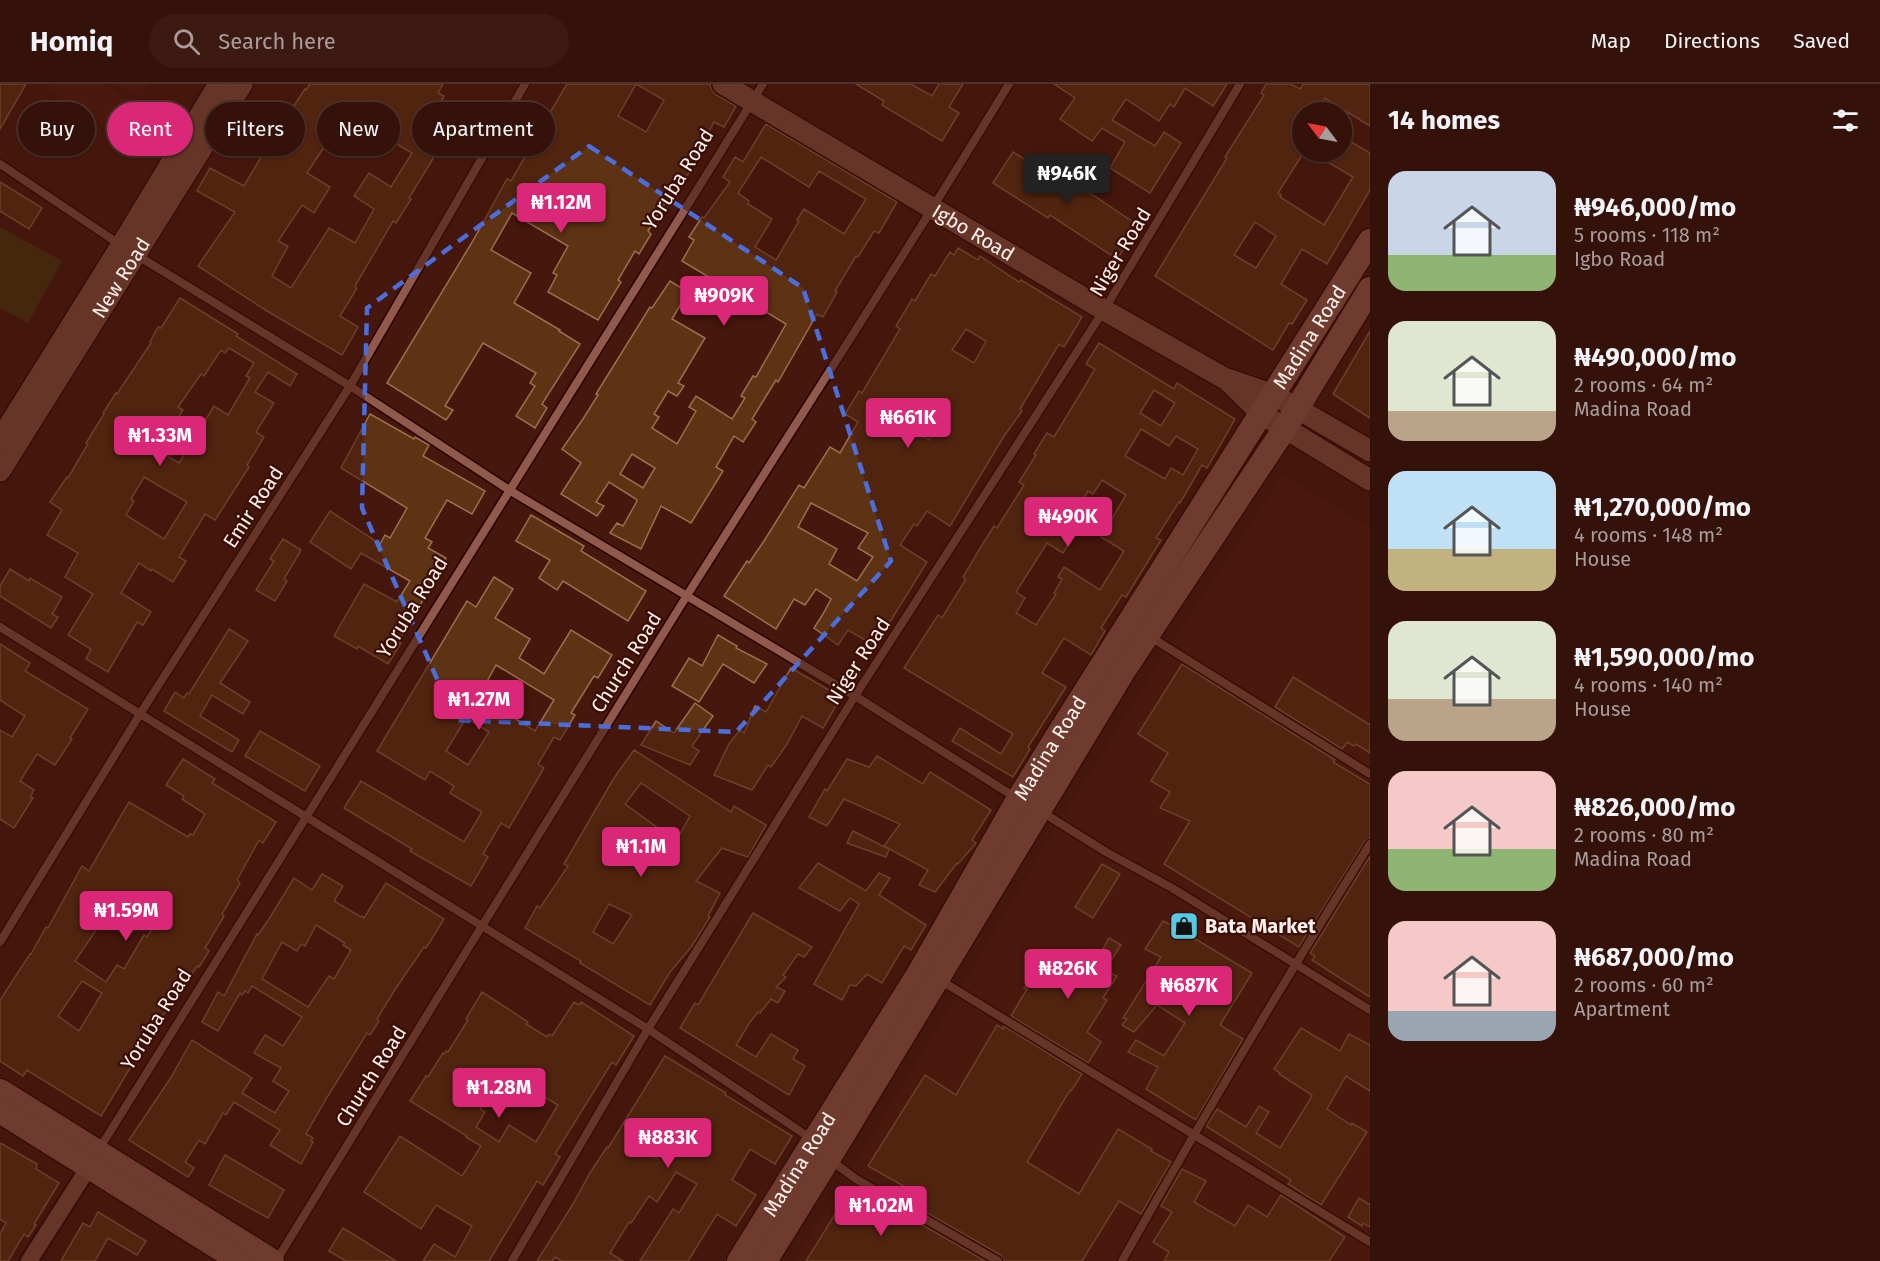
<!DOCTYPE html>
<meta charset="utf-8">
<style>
:root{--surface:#341109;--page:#3c1a12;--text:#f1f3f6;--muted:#a99d9c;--line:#4e312a;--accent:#db2777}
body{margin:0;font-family:"Fira Sans",sans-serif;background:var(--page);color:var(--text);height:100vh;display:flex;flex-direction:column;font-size:22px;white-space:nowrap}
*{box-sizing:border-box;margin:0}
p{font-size:20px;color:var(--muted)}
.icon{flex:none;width:33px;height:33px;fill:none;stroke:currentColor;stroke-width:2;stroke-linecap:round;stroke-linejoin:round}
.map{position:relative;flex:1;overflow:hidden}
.panel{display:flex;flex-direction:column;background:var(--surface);width:510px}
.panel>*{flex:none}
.banner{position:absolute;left:18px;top:18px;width:570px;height:54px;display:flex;gap:12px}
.needle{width:39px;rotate:302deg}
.fabs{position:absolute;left:1292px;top:18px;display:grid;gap:12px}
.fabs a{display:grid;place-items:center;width:60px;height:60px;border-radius:50%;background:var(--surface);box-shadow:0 2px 4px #0004,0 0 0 2px var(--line);font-size:30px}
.price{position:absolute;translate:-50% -51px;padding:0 14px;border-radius:6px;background:var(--accent);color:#fff;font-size:20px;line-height:39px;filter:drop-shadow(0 2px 3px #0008)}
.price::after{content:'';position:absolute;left:50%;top:36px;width:18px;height:14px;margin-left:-9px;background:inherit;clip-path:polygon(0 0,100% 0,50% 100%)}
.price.active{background:#222;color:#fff}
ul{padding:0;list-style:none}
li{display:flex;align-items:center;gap:18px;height:150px;padding:0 18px}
li span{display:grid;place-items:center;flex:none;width:168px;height:120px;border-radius:18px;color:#555}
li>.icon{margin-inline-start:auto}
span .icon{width:72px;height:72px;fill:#fffc;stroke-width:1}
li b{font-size:26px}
h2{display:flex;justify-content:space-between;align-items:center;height:72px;padding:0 18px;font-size:26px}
.tag{padding:0 21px;border-radius:27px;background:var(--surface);box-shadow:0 2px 4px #0004,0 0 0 2px var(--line);font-size:21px;line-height:54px}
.tag.active{background:var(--accent);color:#fff}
header{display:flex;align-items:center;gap:36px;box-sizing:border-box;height:84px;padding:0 30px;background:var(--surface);border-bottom:2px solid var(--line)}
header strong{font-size:28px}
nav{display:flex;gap:33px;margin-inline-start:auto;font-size:21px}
.search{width:420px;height:54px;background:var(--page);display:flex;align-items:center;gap:15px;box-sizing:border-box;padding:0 21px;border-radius:33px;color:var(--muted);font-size:22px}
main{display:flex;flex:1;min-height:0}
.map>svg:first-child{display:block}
</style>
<header>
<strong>Homiq</strong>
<div class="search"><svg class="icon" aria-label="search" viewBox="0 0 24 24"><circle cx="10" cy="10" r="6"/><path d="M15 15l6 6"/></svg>Search here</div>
<nav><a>Map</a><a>Directions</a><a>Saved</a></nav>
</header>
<main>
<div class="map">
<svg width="1370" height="1177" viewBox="0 0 1370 1177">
<rect width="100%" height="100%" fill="#46170c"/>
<g fill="#50190c">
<polygon points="51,0 104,0 134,20 116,48 48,4"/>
<polygon points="115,0 149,0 140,15"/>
<polygon points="1282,391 1370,443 1370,1177 793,1177 838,1108 948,926 1046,759 1158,580"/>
</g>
<polygon fill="#443a0f" points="0,143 62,177 28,239 0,224"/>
<g fill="#5d3313" stroke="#9d6e4e" stroke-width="1.5" fill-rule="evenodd">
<polygon points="0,0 26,0 0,45"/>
<path d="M310 0H443L438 9 444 12 442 16 462 27 409 114 411 115 396 139 393 137 355 202 357 204 340 232 358 243 342 271 267 227 198 182 235 128 197 107 210 84 244 102 268 61 305 5 306 6ZM378 49 412 69 391 103 369 89 354 112 374 125 355 159 329 144 291 204 272 192 288 162 278 157 302 121 314 129 330 103 307 89 326 60 338 68 346 56 365 68Z"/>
<polygon points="567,0 636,0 618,32 646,48 664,16 636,0 710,0 712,6 716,11 736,22 724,43 714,38 693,75 696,77 677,109 673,106 648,147 651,150 639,170 635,167 618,196 621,198 598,236 548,208 557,191 553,189 568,162 512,129 491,166 531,189 514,219 560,246 559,247 580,260 542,320 547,324 535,344 516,332 535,302 530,299 536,289 483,259 445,322 453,326 446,336 387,299 474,155 507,95 511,97 533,59 530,57 546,31 548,32"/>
<polygon points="856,0 911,0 932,12 939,0 963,0 949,23 959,29 942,57 882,21 884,17"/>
<polygon points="1054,0 1227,0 1213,22 1185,4 1174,23 1170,20 1159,37 1126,15 1112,36 1155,62 1164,48 1181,59 1150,109 1110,84 1125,58 1102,44 1092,57 1060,35 1075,14"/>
<path d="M1266 0H1291L1300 5 1303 0H1370V42L1325 14 1316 28H1302V71L1278 109 1281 111 1280 113 1324 141 1353 93 1311 68H1341V52L1370 69V106L1327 180 1302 165 1281 200 1307 216 1292 240 1289 239 1273 266 1155 192 1227 74 1225 73 1264 11 1261 9ZM1255 138 1276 152 1256 184 1234 171Z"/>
<path d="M766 40 897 118 879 149 874 147 858 173 856 172 835 207 837 208 823 233 817 230 778 298 776 296 752 335 756 338 743 358 734 352 716 383 723 387 691 439 661 422 641 465 610 449 617 439 623 442 637 417 636 415 609 398 596 418 604 422 597 432 561 410 581 379 562 365 583 335 598 311 596 310 650 223 652 224 670 197 688 208 672 235 705 254 678 299 684 302 677 312 668 307 654 330 659 333 652 344 677 360 696 327 689 323 696 312 732 335 745 314 741 312 753 292 756 293 786 240 753 220 761 206 740 193 732 207 682 177 694 156 689 153 702 133 704 134 730 98 723 93 735 73 743 78ZM761 73 809 103 819 87 866 115 844 150 804 125 797 136 799 137 776 176 755 163 772 135 748 120 749 117 738 109ZM632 370 655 384 643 404 620 390Z"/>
<polygon points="1013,68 1078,108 1081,103 1139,142 1117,175 1050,131 1048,134 993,99"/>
<polygon points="0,98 42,124 29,145 0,127"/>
<path d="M958 164 978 176 980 172 1019 198 1021 196 1082 233 1064 263 1059 260 1020 325 1022 327 1004 352 950 442 927 427 917 442 914 440 900 461 927 478 875 562 848 546 838 561 814 544 823 530 831 515 816 505 805 521 794 515 776 545 724 512 747 477 749 479 764 457 799 401 804 404 830 363 840 369 858 338 845 330 859 307 862 309 900 245 896 242 912 215 915 217 931 190 935 192 950 168 954 171ZM966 245 986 257 974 279 952 266ZM922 318 945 332 929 356 906 341ZM811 419 868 449 858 464 873 473 857 497 829 480 837 465 798 443Z"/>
<path d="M180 214 238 250 236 252 297 290 290 302 268 288 255 308 274 319 256 348 264 353 247 381 249 383 215 436 205 430 179 473 186 477 173 498 152 485 151 487 139 479 121 509 151 528 143 541 137 538 108 588 86 575 91 565 68 551 93 510 65 493 78 469 47 451 62 426 50 418 67 393 68 394 88 360 86 359 104 330 103 329 116 309 117 310 151 259 150 258 158 243 161 244ZM229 264 254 279 246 292 250 294 228 331 214 322 179 379 156 365 174 336 176 337 183 326 178 323 201 290 204 292 221 266 225 269ZM144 393 187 418 164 455 126 431 134 417 131 415Z"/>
<polygon points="1370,247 1370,334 1333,310"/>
<path d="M1099 259 1174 305 1177 299 1235 335 1207 384 1202 381 1180 419 1179 418 1156 454 1161 456 1126 513 1122 511 1101 544 1105 547 1091 571 1064 554 1042 589 1066 603 1028 663 1030 665 1013 693 952 657 960 644 1001 670 1013 650 904 584 938 531 942 534 966 495 963 493 979 466 994 442 997 444 1024 401 1019 398 1036 371 1034 370 1047 349 1054 353 1079 312 1095 285 1086 280ZM1154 306 1175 319 1161 342 1140 329ZM1141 345 1169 362 1176 352 1198 365 1183 391 1171 384 1165 395 1125 372ZM1102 396 1126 411 1101 453 1124 467 1100 506 1064 483 1058 493 1062 495 1054 509 1056 510 1036 541 1016 529 1025 514 1016 508 1047 459 1063 469 1081 441 1071 435 1088 407 1093 410Z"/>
<polygon points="370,330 414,355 415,353 429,361 423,372 485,407 472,430 447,416 425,454 432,458 428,464 446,474 432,498 433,499 398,558 401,559 388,580 358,562 357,565 334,552 364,500 397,518 410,497 361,469 351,485 310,458 330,427 380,460 385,451 390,454 407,424 341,384"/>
<polygon points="531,431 584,462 581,467 646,507 628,537 563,497 557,506 539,494 550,476 516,457"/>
<polygon points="283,455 301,466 284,495 287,497 275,517 256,506 274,477 270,475"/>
<polygon points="10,485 29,497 30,494 62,513 52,530 58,533 51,544 0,512 0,502"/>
<path d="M494 493 513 505 495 534 530 555 519 574 544 590 571 546 612 571 598 594 594 592 571 629 575 631 560 656 554 653 538 680 544 684 509 744 501 739 483 770 488 773 471 802 410 767 412 765 344 724 361 697 464 758 482 728 450 709 454 702 430 687 425 696 377 667 467 517 476 523ZM496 581 554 616 535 647 479 612ZM466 634 489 648 468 681 446 667Z"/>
<polygon points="229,545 248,557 220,599 250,618 243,630 212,611 200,632 239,656 232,668 164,627 175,608 184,614 187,609 189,610"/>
<polygon points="718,551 737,562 736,564 767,580 754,599 723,580 699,618 672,602 689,574 702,582"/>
<polygon points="0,560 30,579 25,587 88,625 70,654 72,655 55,681 37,670 20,697 34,706 30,713 33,714 14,744 0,735 0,646 12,653 25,632 0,616"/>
<polygon points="1182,580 1335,676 1333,678 1370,700 1370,754 1365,757 1299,863 1164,780 1190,737 1160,724 1170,708 1151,697 1168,669 1138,650"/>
<polygon points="791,584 841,613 823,644 802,632 787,660 771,683 768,681 752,706 714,691 729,660 740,646 744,649 755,622 766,628"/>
<polygon points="1293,593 1370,641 1370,669 1356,660 1354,662 1347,658 1342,665 1275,623"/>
<polygon points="695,619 713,632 692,662 699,667 690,681 641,661 656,637 674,649"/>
<polygon points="260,647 320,682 305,707 245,672"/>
<path d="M634 666 731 728 734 722 766 741 748 773 722 764 696 797 720 809 708 832 710 833 692 862 670 888 650 921 580 879 581 877 525 844 537 822 540 824 568 782 564 780 614 694ZM641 699 690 732 676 757 625 720ZM609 820 632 831 613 860 593 848Z"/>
<polygon points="877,672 923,700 930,688 991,726 972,756 976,759 958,780 957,779 935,808 919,801 928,786 884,762 900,740 844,715 827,742 809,733 825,705 827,707 847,675 869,683"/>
<path d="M183 675 215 695 212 699 276 738 263 759 259 756 237 796 240 799 222 830 224 832 205 864 209 867 199 883 197 882 180 910 178 909 156 942 154 940 135 969 138 971 101 1032 27 986 23 992 0 977V916L30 870H31L46 843 48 844 82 782 89 787 129 718 188 753 190 750 193 751 205 730 182 715 184 712 166 701ZM137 811 163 828 147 853 144 851 124 885 117 881 106 898 75 877 105 833 118 840ZM82 897 102 909 79 947 58 932Z"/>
<polygon points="853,747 889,765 886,773 847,759"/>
<polygon points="1370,772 1370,913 1312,876 1315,872 1310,869"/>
<polygon points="818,779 866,807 879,789 890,794 879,811 926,841 911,866 904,862 882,899 867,890 856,902 850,901 842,916 814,900 859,820 850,814 840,827 799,804"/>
<polygon points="1102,780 1120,790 1093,834 1075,823"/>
<path d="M322 790 343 802 334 817 361 833 362 832 364 834 386 799 444 835 426 864 424 863 396 904 377 935 379 937 370 951 367 949 326 1015 306 1050 313 1054 311 1057 313 1058 301 1080 270 1061 280 1046 234 1018 226 1031 223 1029 205 1060 199 1056 185 1078 194 1084 188 1093 129 1056 170 995 192 956 252 994 242 1009 275 1029 289 1007 273 997 281 984 254 969 265 951 283 962 302 933 252 902 248 909 245 907 242 911 240 909 218 947 202 938 218 908 224 912 257 850 258 851 269 835 294 794 312 806ZM316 841 345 859 343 861 351 866 334 895 329 892 308 923 262 895 282 858 297 867 301 860 305 862Z"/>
<polygon points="753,829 812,863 804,873 798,870 783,891 786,893 776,903 785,907 778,919 771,915 760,929 758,928 750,938 736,961 756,973 771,950 798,966 793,975 805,982 789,1011 680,944 695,919 698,921"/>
<polygon points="1163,837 1177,844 1252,889 1220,941 1243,955 1196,1036 1146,1005 1158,983 1128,968 1136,956 1164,972 1185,939 1157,921 1134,948 1122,941 1127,935 1123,934 1161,873 1145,865"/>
<polygon points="1109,854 1121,861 1104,887 1117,892 1103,914 1107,916 1087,948 1101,958 1088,979 1011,932 1027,905 1024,904 1046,868 1063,879 1067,874 1078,881 1086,868 1097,876"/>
<path d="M482 908 528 938 526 940 547 953 549 950 552 952 574 918 579 921 581 918 634 952 616 981 612 978 555 1070 560 1073 543 1101 537 1097 489 1177H423L434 1160 455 1173 472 1142 436 1121 421 1145 364 1108 400 1052 462 1092 481 1062 466 1053 467 1052 410 1017 426 992 428 993 443 969 444 970 446 967 448 968 468 936 466 935ZM494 990 506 997 507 995 511 997 513 994 558 1021 536 1058 509 1041 499 1058 476 1043 485 1028 480 1025 487 1013 482 1010Z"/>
<polygon points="997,941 1003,945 1004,942 1082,990 1071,1007 1070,1006 1027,1078 1079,1110 1118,1045 1152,1065 1151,1067 1171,1078 1141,1130 1119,1117 1082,1177 1004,1177 1001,1171 920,1125 925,1114 868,1082 925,991 956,1011"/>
<polygon points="1301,944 1340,967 1349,950 1370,961 1370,1007 1346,992 1327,1025 1351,1041 1352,1039 1367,1048 1321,1121 1288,1100 1291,1096 1206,1042 1217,1025 1246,1043 1259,1022 1269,1028 1256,1049 1280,1064 1311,1014 1312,1011 1279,990 1280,989 1274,985"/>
<path d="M665 972 726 1009 725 1011 792 1052 775 1080 750 1065 732 1096 756 1111 736 1142 717 1130 688 1177H640L673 1125 679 1129 697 1100 676 1088 657 1118 649 1112 631 1139 629 1138 610 1169 623 1177H562L555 1173 552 1177H537L573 1120 590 1089 607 1063 608 1064ZM650 1041 669 1054 656 1075 636 1062Z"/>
<polygon points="0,1059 37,1080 36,1085 59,1099 34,1140 36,1141 28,1153 24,1150 8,1177 0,1177 0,1150 6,1139 0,1135"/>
<polygon points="225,1071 284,1106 268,1134 209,1101"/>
<polygon points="1182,1085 1206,1097 1194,1118 1235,1142 1248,1121 1267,1133 1281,1111 1345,1153 1329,1177 1164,1177 1169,1168 1153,1158 1172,1128 1161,1122"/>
<polygon points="852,1103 911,1140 914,1136 985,1177 806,1177"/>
<polygon points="1359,1114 1370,1121 1370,1143 1363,1139 1362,1142 1348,1133"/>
<polygon points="98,1128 146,1157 137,1171 108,1154 95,1177 61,1177 83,1139 90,1143"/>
<polygon points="343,1144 396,1177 346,1177 329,1167"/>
</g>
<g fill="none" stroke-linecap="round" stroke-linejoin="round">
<g stroke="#2a0000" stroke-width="11">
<g id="service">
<polyline points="0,80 122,162"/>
<polyline points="135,170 350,302 509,406 855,612 1018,715"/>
<polyline points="0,543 648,945 813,1056"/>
<polyline points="1149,552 1370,690"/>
<polyline points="1042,728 1106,768 1172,804 1370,926"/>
<polyline points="0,858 140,630 350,302 525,0"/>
<polyline points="940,896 1370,1158"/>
<polyline points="98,1067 763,0"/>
<polyline points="829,1075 856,1095 998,1177"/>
<path d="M276 1177C412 955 548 734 686 513 794 342 904 173 1009 0"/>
<polyline points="512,1177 648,945 855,612 1104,226 1240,0"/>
<path d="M1122 1177C1201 1036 1284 897 1370 760"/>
</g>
</g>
<g stroke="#2a0000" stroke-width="20">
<polyline id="minor" points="29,1177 89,1083"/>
</g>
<g stroke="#2a0000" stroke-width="24">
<g id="tertiary">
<path id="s1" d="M723 0 1104 226 1224 294 1274 311 1370 367"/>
<polyline points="1229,298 1262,330 1370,396"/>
<polyline points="0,356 121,162 219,0"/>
<path id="s2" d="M0 387 242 0"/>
</g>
</g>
<g stroke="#2a0000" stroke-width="27">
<g id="secondary">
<polyline points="0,1007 272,1177"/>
<polyline points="0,1027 240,1177"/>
<path id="s3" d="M739 1177 919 889 1018 716 1051 662 1370 157"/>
<polyline points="765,1177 829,1074 1124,586 1285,344 1370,205"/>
</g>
</g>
<use href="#service" stroke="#8f594b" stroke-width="8"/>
<use href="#minor" stroke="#8f594b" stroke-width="16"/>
<use href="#tertiary" stroke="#8f594b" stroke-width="21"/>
<use href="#secondary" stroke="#a16657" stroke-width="24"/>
</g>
<path d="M0 0H1370V1177H0ZM589 62 803 204 891 477 736 648 455 636 362 424 367 224Z" fill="#46170c" fill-opacity=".55" fill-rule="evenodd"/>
<path fill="none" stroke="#4a6fdc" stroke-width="4.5" stroke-dasharray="12 8" stroke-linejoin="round" d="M589 62 803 204 891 477 736 648 455 636 362 424 367 224Z"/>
<defs>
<g id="shop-square" transform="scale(1.5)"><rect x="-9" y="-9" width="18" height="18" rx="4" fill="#57c9e3" stroke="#3b0d03"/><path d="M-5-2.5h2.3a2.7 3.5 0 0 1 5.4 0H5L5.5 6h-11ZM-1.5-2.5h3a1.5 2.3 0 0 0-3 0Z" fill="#111"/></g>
</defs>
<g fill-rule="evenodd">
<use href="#shop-square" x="1184" y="842"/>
</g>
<g text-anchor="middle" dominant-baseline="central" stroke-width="4.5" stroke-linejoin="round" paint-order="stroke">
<g font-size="20" fill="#fef1ee" stroke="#3b0d03">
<text transform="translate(678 95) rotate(-58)">Yoruba Road</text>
<text stroke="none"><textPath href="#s1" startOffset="291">Igbo Road</textPath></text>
<text transform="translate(1120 168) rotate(-59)">Niger Road</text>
<text stroke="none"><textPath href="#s2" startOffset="228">New Road</textPath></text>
<text stroke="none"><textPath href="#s3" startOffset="1086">Madina Road</textPath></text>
<text transform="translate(253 423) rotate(-57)">Emir Road</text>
<text transform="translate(412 523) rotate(-58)">Yoruba Road</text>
<text transform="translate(858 577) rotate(-57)">Niger Road</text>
<text transform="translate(626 578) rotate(-58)">Church Road</text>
<text stroke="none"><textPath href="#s3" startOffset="600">Madina Road</textPath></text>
<text transform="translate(156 935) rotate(-58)">Yoruba Road</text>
<text transform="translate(371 992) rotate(-58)">Church Road</text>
<text stroke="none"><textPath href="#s3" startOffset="114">Madina Road</textPath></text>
</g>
<g font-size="20" font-weight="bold" fill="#fef1ee" stroke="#3b0d03" text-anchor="start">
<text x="1205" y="842">Bata Market</text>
</g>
</g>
</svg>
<div class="fabs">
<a><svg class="needle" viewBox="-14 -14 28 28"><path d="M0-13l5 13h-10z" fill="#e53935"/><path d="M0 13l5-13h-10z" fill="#a99d9c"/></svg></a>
</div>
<b class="price active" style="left:1067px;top:121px">₦946K</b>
<b class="price" style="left:561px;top:150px">₦1.12M</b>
<b class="price" style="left:724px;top:243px">₦909K</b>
<b class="price" style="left:908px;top:365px">₦661K</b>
<b class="price" style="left:160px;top:383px">₦1.33M</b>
<b class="price" style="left:1068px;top:464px">₦490K</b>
<b class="price" style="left:479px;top:647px">₦1.27M</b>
<b class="price" style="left:641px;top:794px">₦1.1M</b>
<b class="price" style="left:126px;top:858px">₦1.59M</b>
<b class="price" style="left:1068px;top:916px">₦826K</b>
<b class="price" style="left:1189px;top:933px">₦687K</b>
<b class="price" style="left:499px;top:1035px">₦1.28M</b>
<b class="price" style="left:668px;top:1085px">₦883K</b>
<b class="price" style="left:881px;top:1153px">₦1.02M</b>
<div class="banner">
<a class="tag">Buy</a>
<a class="tag active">Rent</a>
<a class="tag">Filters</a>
<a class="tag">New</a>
<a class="tag">Apartment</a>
</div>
</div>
<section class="panel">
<h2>14 homes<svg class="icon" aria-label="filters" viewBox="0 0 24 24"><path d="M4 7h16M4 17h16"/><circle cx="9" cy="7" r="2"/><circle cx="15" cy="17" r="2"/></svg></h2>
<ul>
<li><span style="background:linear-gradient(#c9d6e8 70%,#8fb573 0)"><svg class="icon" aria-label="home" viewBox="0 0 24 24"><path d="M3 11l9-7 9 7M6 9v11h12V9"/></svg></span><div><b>₦946,000/mo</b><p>5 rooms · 118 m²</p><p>Igbo Road</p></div></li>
<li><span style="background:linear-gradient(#dfe7d0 75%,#b9a48a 0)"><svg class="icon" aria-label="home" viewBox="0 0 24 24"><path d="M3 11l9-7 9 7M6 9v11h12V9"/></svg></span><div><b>₦490,000/mo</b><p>2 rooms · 64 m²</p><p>Madina Road</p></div></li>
<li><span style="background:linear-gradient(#bfe0f5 65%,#c2b280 0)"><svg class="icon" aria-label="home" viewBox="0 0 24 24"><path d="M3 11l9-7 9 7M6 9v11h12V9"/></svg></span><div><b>₦1,270,000/mo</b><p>4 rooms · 148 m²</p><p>House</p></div></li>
<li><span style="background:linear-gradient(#dfe7d0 65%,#b9a48a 0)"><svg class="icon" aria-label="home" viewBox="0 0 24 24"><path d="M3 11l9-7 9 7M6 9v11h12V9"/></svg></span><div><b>₦1,590,000/mo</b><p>4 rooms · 140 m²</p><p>House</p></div></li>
<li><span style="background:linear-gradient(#f6c9c9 65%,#8fb573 0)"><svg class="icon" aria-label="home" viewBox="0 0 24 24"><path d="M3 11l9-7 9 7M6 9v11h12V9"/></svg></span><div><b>₦826,000/mo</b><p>2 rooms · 80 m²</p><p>Madina Road</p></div></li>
<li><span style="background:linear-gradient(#f6c9c9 75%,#9aa5b1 0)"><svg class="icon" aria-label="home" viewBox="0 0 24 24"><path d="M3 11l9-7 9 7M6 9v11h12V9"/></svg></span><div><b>₦687,000/mo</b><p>2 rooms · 60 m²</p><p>Apartment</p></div></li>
</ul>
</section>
</main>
